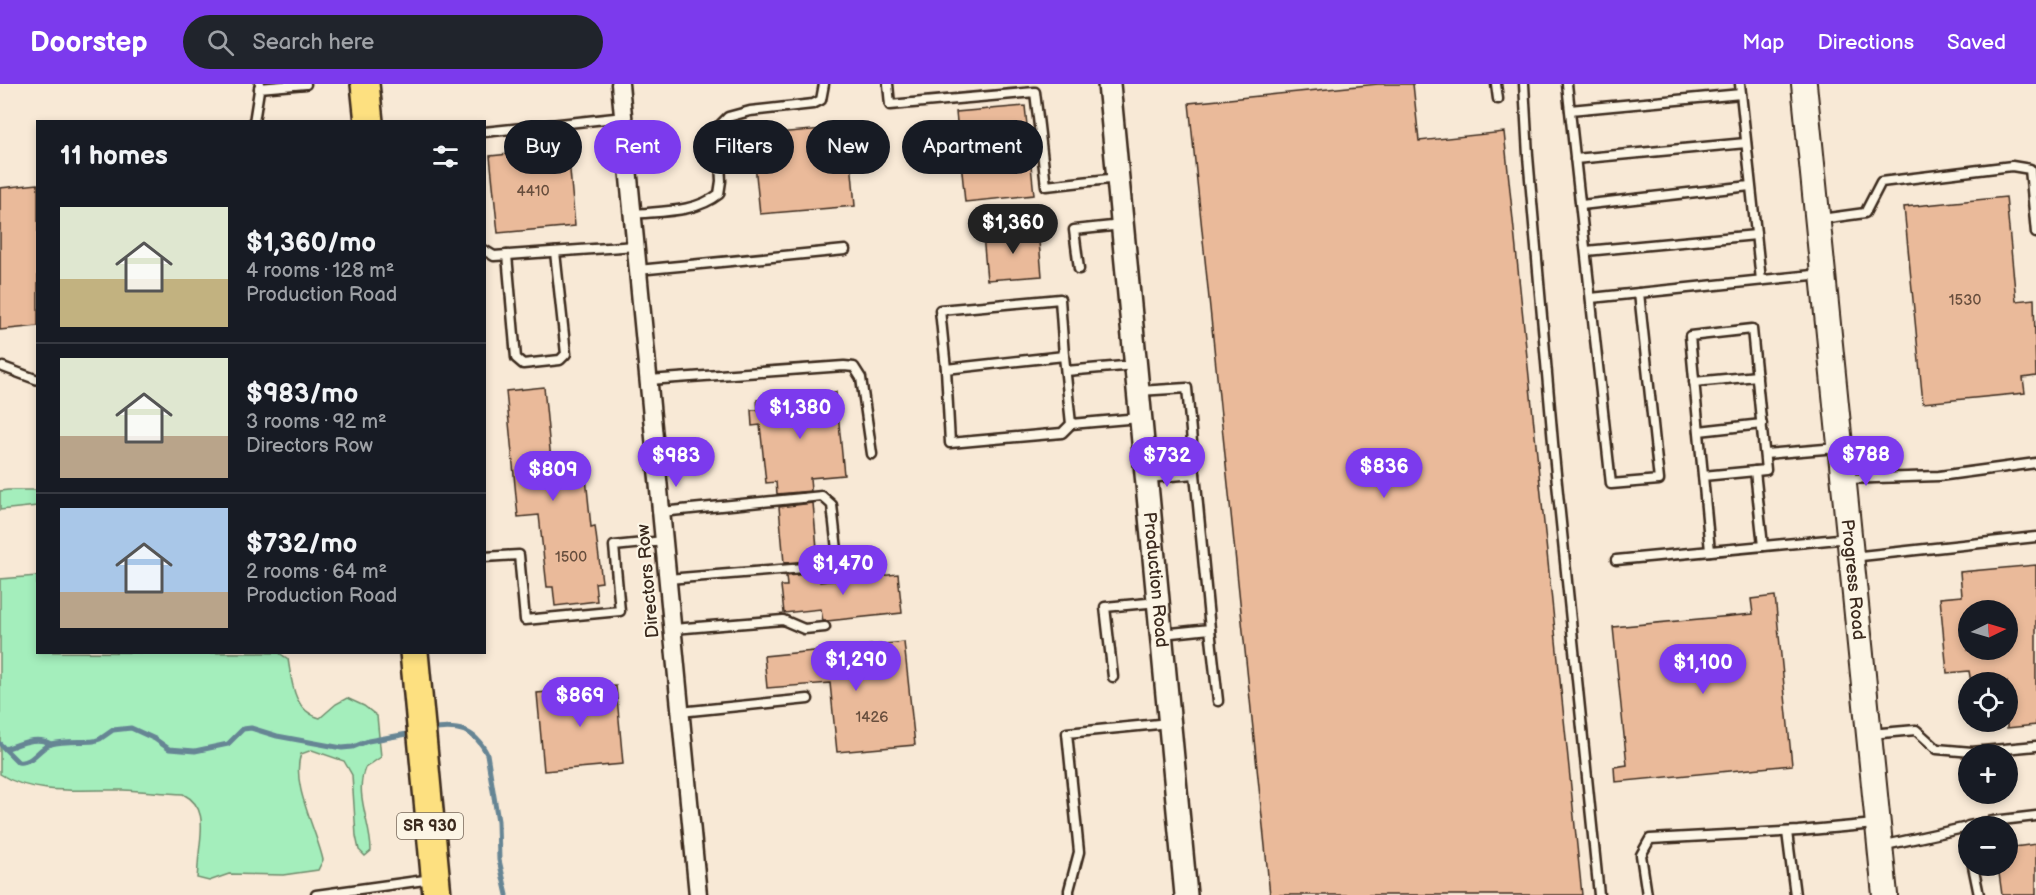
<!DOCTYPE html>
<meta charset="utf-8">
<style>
:root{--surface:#171b24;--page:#20242c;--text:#f1f3f6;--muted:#9ea1a6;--line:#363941;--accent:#7c3aed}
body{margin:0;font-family:"Balsamiq Sans",sans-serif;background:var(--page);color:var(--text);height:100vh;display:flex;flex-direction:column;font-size:22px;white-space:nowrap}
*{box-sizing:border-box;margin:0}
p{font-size:20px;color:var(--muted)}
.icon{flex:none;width:33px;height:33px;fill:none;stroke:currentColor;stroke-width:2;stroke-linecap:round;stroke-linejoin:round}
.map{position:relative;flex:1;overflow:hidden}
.details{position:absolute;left:36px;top:36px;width:450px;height:534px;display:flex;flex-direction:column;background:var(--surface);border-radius:0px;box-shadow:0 3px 9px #0003}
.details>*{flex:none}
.hud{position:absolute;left:504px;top:36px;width:570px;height:54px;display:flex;gap:12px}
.needle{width:39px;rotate:85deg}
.fabs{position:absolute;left:1958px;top:516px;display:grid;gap:12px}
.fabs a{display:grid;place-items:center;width:60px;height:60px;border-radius:50%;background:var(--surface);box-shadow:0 3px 9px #0003;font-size:30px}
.price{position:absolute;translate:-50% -51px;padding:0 14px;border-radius:21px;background:var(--accent);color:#fff;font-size:20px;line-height:39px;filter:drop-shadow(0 2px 3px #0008)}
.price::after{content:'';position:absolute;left:50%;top:36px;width:18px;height:14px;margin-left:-9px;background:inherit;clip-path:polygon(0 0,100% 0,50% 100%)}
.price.active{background:#222;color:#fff}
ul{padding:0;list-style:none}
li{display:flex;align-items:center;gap:18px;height:150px;padding:0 24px}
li+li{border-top:2px solid var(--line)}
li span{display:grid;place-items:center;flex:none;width:168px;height:120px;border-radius:0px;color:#555}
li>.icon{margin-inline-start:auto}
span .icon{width:72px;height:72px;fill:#fffc;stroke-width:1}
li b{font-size:26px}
h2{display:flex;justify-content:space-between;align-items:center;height:72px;padding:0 24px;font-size:26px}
.tag{padding:0 21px;border-radius:27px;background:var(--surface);box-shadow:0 3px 9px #0003;font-size:21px;line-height:54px}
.tag.active{background:var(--accent);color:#fff}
header{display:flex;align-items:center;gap:36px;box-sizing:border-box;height:84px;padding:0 30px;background:var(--accent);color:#fff}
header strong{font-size:28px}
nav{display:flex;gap:33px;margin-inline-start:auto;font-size:21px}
.search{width:420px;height:54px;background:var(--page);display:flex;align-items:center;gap:15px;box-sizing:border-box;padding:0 21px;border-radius:33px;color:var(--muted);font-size:22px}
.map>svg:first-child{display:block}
</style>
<header>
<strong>Doorstep</strong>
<div class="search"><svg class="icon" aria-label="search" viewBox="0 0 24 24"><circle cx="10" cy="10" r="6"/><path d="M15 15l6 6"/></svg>Search here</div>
<nav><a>Map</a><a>Directions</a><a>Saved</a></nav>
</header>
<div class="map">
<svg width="2036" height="811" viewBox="0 0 2036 811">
<rect width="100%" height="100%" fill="#f8e9d6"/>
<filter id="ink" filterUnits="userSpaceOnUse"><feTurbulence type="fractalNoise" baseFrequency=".0167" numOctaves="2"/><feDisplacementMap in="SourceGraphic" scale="12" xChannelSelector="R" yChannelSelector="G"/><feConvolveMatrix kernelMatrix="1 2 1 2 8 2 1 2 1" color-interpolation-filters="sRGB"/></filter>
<g filter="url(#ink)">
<g fill="#a4eebc" stroke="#708c6d" stroke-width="1.5">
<polygon points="8,406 37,406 37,422 0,426 0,407"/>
<path d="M37 492 38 568 279 569 288 575C292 598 293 627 320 634L336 620 347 614 364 622 377 632 381 673 365 684C354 711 371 739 371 767L365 772 359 766 356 752 352 691 344 677 312 666 301 670C290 699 317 747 323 776L318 786 283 791 229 790 209 797 197 794C198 786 198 778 199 770 201 747 208 723 183 710 163 709 143 707 123 706 85 705 33 712 0 690V495Z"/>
</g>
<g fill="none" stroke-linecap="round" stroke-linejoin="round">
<g stroke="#668594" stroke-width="5">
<path d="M430 646C457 641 475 645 487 670L498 737 499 776 507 811"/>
<path d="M0 660 18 678C33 680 38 664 51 660 63 657 80 658 94 657L100 655 113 646 131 644 155 655 169 665 195 667 228 660 243 645 251 644 277 652 342 664 353 663 368 657 413 649"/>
<path d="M5 665C20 660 37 651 51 660"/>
</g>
</g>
<g fill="#eaba9a" stroke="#3b2a1e" stroke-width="1.5" fill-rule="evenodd">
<polygon points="1378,0 1413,0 1419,57 1504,48 1582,811 1270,811 1189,19"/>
<polygon points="1025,22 1034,111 965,118 956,28"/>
<polygon points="848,43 855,122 760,130 752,51"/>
<polygon points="568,64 575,142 498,149 490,72"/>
<polygon points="38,100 38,242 0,246 0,104"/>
<polygon points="2006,113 2016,217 2034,215 2036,292 2023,294 2025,309 1923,319 1904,123"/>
<polygon points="1038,146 1042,192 987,196 983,151"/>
<polygon points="544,303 552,387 585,384 591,443 595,442 602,498 595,499 597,517 555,522 553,503 547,503 539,431 518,433 506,307"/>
<polygon points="836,308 844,391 810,394 811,407 777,410 776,398 766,399 760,341 752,342 751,326 758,326 757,316"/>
<polygon points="813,419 818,476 784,479 779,423"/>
<path d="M2036 481V641L2007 644V598H1971L1969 587 1947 589 1940 514 1962 512 1960 488ZM1968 526H2007V566H1968Z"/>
<polygon points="819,489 820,498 898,490 902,529 827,537 823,537 821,525 784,529 781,502 787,502 786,492"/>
<polygon points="1775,512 1792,681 1615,698 1614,683 1627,681 1613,543 1753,530 1751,515"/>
<polygon points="904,558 915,661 837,668 830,599 767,604 764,572"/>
<polygon points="616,602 623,680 544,687 537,609"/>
<polygon points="2036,760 2036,811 2002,811 1998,782 2007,782 2007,764"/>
</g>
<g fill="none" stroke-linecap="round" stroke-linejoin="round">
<g stroke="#3b2a1e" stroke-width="13">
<g id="service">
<polyline points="888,0 890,21 1035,8 1046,102 1118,94"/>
<polyline points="1496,0 1498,15"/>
<polyline points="1524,0 1528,72 1554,370 1599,811"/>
<polyline points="1567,0 1611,400 1659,396 1639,209 1822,190"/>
<polyline points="1740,0 1761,196"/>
<polyline points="259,4 306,0"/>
<polyline points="1570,26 1741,10"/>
<polyline points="254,38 260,0"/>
<polyline points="484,48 624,33"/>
<polyline points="1575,75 1746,59"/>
<polyline points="1581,121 1750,102"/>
<path d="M633 130C662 127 695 129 719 110L721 97 718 43 728 33 750 27 813 20 821 16 824 0"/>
<polyline points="1821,135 1865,129 1881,98 2012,82 2030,85 2036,149"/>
<polyline points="484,166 494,172 636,162"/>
<polyline points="1586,167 1756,151"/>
<polyline points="507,171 516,274 523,280 560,276 566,270 555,168"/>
<polyline points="1079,185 1074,146 1122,141"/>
<polyline points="638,186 845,166"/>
<polyline points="1591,214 1639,209"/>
<polygon points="1064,272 1071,340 1062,349 950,359 946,285"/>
<polyline points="3,283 38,296"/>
<polyline points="946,285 940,226 1060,215 1064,272"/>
<polyline points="1066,287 1135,281"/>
<polyline points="649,296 844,282 854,283 861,294 872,370"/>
<polyline points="1694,298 1757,292"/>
<polyline points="1139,307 1187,304 1195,390 1147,394"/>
<polyline points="1071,340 1139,334"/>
<polyline points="1699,347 1762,340"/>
<polyline points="1765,370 1837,364"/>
<polyline points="1755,387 1763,462"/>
<polyline points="1703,392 1766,386 1752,245 1690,252 1710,467"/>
<polyline points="1844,395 1939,392 2036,379"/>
<polyline points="661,428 822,412 832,421 838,475 828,482 668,495"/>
<polyline points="484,473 519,471 525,536 620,527 614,462 664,457"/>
<polyline points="1852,473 2036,453"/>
<polyline points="1616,476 1849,454"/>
<polyline points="673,545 783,536 804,545 825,543"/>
<polyline points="1210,545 1218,617"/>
<polyline points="1162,550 1210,545 1195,390"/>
<polyline points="1113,593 1105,523 1158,518"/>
<polyline points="680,628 808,615"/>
<polyline points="1870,650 1916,646 1937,665 1972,668 2036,662"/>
<polyline points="1968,742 1993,737 2036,732"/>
<polyline points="1787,748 1795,811"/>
<polyline points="1881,762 1968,743"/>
<polyline points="1973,782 1979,811"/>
<polyline points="316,811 432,795"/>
<polyline points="1069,811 1069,806 1079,768 1067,649 1169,639"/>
<polyline points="1647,811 1641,771 1650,755 1799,747 1875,740"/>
</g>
</g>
<g stroke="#3b2a1e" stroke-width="21">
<polyline id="minor" points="620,0 698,811"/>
</g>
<g stroke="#3b2a1e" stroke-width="26">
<g id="tertiary">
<path id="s1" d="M1109 0 1186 811"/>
</g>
</g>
<g stroke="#3b2a1e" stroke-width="28">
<g id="secondary">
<path id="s2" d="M1804 0 1885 811"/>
</g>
</g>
<g stroke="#3b2a1e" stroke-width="32">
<g id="trunk">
<polyline points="365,0 369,38"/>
<polyline points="414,568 437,811"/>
</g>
</g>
<use href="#service" stroke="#fcf5e5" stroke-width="8"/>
<use href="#minor" stroke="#fcf5e5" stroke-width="16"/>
<use href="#tertiary" stroke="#fcf5e5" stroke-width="21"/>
<use href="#secondary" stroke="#fcf5e5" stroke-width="24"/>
<use href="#trunk" stroke="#fde080" stroke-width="27"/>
</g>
</g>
<g text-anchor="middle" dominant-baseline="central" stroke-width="4.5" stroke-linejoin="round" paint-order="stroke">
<g font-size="15" fill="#674e3d">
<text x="533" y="107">4410</text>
<text x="1965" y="216">1530</text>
<text x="571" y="473">1500</text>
<text x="872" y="633">1426</text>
</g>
<rect fill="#fcf5e5" stroke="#75675a" stroke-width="1.5" x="397" y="729" width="66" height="26" rx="4.5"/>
<g font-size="16" font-weight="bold" fill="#3b2a1e">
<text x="430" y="742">SR 930</text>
</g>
<g font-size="18" fill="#3b2a1e" stroke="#fcf5e5">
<text stroke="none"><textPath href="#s1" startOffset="498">Production Road</textPath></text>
<text stroke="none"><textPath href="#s2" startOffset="498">Progress Road</textPath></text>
<text transform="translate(648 497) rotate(-95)">Directors Row</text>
</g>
</g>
</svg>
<div class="fabs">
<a><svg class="needle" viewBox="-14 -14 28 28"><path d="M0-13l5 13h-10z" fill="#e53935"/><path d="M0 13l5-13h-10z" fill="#9ea1a6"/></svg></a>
<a><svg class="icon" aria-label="locate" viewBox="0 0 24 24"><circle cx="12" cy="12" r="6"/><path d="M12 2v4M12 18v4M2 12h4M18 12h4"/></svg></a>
<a>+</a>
<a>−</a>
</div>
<b class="price active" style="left:1013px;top:171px">$1,360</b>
<b class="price" style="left:800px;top:356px">$1,380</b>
<b class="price" style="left:1866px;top:403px">$788</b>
<b class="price" style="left:676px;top:404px">$983</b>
<b class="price" style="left:1167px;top:404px">$732</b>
<b class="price" style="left:1384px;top:415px">$836</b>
<b class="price" style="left:553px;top:418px">$809</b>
<b class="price" style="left:843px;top:512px">$1,470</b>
<b class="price" style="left:856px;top:608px">$1,290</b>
<b class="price" style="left:1703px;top:611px">$1,100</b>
<b class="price" style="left:580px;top:644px">$869</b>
<div class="hud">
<a class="tag">Buy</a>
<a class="tag active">Rent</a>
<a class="tag">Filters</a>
<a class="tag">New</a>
<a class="tag">Apartment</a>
</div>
<section class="details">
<h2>11 homes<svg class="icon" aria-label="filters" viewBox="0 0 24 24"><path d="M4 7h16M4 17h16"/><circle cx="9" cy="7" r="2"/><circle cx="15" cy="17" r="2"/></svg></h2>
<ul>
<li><span style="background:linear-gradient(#dfe7d0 60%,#c2b280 0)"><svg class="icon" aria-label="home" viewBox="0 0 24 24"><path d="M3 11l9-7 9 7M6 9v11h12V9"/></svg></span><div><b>$1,360/mo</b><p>4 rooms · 128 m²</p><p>Production Road</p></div></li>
<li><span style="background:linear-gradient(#dfe7d0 65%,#b9a48a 0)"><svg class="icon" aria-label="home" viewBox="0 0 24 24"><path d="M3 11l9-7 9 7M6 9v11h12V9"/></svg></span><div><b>$983/mo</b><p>3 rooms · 92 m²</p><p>Directors Row</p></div></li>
<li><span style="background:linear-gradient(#a9c7e8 70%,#b9a48a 0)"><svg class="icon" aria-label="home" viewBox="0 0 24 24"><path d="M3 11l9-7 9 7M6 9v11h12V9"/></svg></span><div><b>$732/mo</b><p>2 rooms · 64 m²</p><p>Production Road</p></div></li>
</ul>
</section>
</div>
